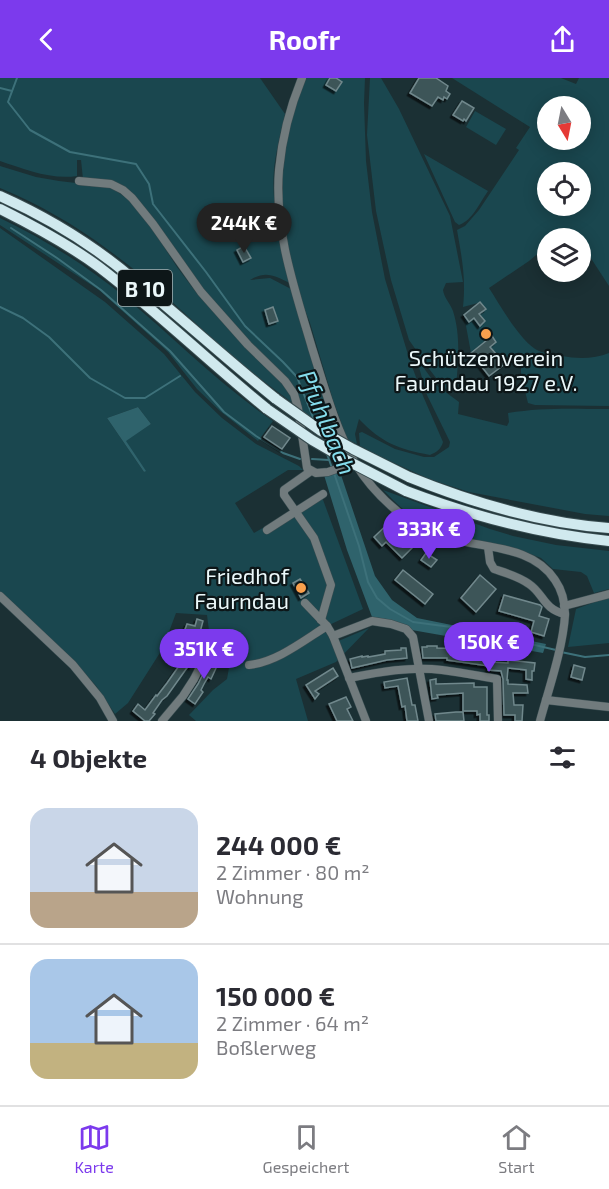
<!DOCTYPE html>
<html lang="de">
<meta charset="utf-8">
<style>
:root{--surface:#fff;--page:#f7f7f7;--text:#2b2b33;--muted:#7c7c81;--line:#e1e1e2;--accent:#7c3aed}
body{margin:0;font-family:"Exo 2",sans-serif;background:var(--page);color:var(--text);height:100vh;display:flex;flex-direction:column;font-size:22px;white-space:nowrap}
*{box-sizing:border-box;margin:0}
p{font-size:20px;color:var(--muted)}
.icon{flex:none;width:33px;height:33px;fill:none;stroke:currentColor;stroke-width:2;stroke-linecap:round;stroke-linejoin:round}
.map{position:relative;height:643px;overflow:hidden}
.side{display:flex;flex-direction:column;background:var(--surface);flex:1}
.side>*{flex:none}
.needle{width:39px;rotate:170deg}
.controls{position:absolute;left:537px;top:18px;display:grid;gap:12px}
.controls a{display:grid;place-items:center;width:54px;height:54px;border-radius:50%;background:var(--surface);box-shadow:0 3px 15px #0003;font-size:30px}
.price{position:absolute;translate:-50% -51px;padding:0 14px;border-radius:21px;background:var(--accent);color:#fff;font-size:20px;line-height:39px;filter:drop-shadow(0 2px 3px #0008)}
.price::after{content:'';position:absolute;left:50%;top:36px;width:18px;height:14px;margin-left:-9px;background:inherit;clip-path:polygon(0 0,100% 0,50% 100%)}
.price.current{background:#222;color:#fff}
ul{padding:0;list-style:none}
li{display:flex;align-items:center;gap:18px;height:150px;padding:0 30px}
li+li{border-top:2px solid var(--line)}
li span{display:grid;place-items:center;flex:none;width:168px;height:120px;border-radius:18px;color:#555}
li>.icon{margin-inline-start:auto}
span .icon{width:72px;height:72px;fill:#fffc;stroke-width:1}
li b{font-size:26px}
h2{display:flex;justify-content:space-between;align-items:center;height:72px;padding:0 30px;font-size:26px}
header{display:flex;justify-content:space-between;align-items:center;height:78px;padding:0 30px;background:var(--accent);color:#fff;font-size:27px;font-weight:700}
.tabs{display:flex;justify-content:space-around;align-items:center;height:84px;border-top:2px solid var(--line);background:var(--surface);font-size:16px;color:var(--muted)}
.tabs a{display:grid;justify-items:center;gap:3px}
.tabs .current{color:var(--accent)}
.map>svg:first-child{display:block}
</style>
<header><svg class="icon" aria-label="back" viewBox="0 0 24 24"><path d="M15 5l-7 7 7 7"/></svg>Roofr<svg class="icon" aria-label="share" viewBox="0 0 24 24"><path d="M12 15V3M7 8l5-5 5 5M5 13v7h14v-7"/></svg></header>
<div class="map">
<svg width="609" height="643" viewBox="0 0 609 643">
<defs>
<filter id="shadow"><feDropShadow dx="-2.5" dy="2.5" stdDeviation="0" flood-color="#0009"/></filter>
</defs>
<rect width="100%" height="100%" fill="#1b3034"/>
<g fill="#1a474f" fill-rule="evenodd">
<path d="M0 0H260L285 36C281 54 276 73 274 91 271 130 281 168 290 205 275 198 266 192 250 202L270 200 291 211 314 288 338 356 299 331 295 317 202 213 134 117C118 102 104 103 83 101L81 82H77V98C51 102 24 91 0 83Z"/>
<path d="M306 0H365L364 25 366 83 372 134 385 201 410 283 423 318 443 364C441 371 437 374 430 377 398 371 382 365 359 341L355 356 357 366 347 361 333 322 310 245 297 211 288 171 283 140V94L287 60 294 31Z"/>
<path d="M370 0H381L399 31 450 138 463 204 446 205 443 212C444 220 450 225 453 233 461 258 458 285 456 310L454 312 448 313 440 305 430 292 409 262 391 202 376 133 370 82 367 57Z"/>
<path d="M452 0H561L576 6 579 0H609V208L581 165 580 160H576L568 152 557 160H548L547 168 529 183 489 210C500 227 521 265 539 273 546 276 555 276 562 278 577 281 595 281 609 275V328L535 327 528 325 521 297V286H505L489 298 471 275 464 237 478 225 463 229C466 200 462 181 457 152L465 148 479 132 519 72 516 70 530 49ZM548 28H580V62H548ZM548 94H580V128H548Z"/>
<polygon points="475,33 506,51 496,67 466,49"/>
<path d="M424 76 488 113C480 124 473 142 459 147L455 144Z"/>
<path d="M0 88 36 99 59 103 110 109 131 123 151 149 177 189 198 217 223 244 284 304 292 316 294 326C277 313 260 301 243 287 198 249 156 206 107 171 75 147 37 125 0 110Z"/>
<path d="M0 140C44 161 87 188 125 219 174 260 220 307 273 343L258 363 220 333 197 311 168 274 99 212 0 147Z"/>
<path d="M0 150 105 224 164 276 195 314 222 340 256 366 299 388 303 392H288L235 425 254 455 280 440 322 419 363 531 327 548 336 564 369 550 336 584 296 601 308 643H196L189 637 213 612 227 601 230 584 212 576 207 537 176 535 163 570 128 625 115 636 97 609 76 585 0 518ZM138 329 151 346 125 363 145 393 144 394 107 340Z"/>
<path d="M416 279 436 307 459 324 458 336 507 348 509 344 508 335C544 329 574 331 609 331V438L585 436 469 414 429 401 381 379 360 368 359 355 362 354 395 371 424 379H434L449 369 450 364 427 317Z"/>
<path d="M383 412 490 451 513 458 556 467 609 473V511L594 515 587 498 581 494 553 491 541 480 528 475C496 466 461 463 430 449 412 441 397 426 383 412Z"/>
<polygon points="603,521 609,521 609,565 568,569 576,531"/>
</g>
<g fill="#2f636c">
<polygon points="138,329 151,346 126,363 146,393 144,394 107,340"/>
<polygon points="340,394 375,498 392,522 417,540 546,566 543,575 406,551 379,545 372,539 347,472 324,397"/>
</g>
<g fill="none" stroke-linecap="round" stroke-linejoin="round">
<g stroke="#3d717a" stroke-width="2">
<polyline points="17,0 8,24 30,52 70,74 136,86 149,106 153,126 206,194 245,248 283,284 297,299 314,342"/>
<polyline points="0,10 12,13"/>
<polyline points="11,150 57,180 101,212 170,273 224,334 256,358 283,375 300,381"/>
<polyline points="0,229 23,240 49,259 90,300 125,320 145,320 180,298"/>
<polyline points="327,376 332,390"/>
<polyline points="312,381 329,382"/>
<polyline points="334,395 359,468 368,504 377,520 390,531 413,544 466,551 556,572"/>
<polyline points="561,574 585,579 609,577"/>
</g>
</g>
<g fill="#3e5458" stroke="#70888c" stroke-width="1.5" filter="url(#shadow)">
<polygon points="330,0 336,0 342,4 336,13 326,7"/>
<polygon points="419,0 436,0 448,8 446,13 450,16 447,21 444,19 443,22 438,19 432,28 410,15"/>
<polygon points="462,23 474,30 466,43 464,41 463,43 453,37"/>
<polygon points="244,168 251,180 243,184 237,172"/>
<polygon points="480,224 486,231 479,236 485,243 480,248 474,240 469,244 464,237"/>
<polygon points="273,229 278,243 269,246 265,232"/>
<polygon points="492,258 496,264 490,269 505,286 489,298 471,275"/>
<polygon points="272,348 290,360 282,371 264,359"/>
<polygon points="392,442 407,457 410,454 419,463 402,480 386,464 382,468 374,459"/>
<polygon points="426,475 437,482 431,489 421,482"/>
<polygon points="403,492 433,516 425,526 395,502"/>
<polygon points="480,497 496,511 476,534 461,520"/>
<polygon points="300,501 309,515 301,520 293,505"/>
<polygon points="504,517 540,527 542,529 539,538 549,541 544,558 531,554 534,543 499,533"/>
<polygon points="197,541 203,543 199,558 191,556 190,559 183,557 187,546 195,548"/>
<polygon points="191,567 197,570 192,582 194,583 191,589 189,587 167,618 162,622 153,635 155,636 149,643 145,643 133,633 138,626 145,632 156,617 157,618 167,605 181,585 183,586 188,572 189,572"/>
<polygon points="427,568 437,568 437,570 466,571 466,573 490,576 490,584 508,585 508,582 535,585 534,593 532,593 532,602 526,601 526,592 508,590 507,602 508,602 508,606 527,607 528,615 513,615 514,627 523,627 522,643 515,643 515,637 504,637 503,601 501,593 488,592 489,588 447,582 447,580 423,580 422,569 427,569"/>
<polygon points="401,570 406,570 407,580 387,582 352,590 350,581 362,578 362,579 368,578 368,579 385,576 385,573 401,572"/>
<polygon points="212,579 218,581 217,588 211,601 208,599 204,606 201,612 203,614 195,626 188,621 198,606 209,584 210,585"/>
<polygon points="574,587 585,590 582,602 571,599"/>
<polygon points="333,590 338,598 315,613 319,616 315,621 306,607"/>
<polygon points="407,600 412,627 415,627 418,643 407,643 405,628 402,629 398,608 385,610 384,604"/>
<polygon points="436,601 436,606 474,605 474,609 487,609 487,637 489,637 489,643 480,643 480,636 477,637 477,633 463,633 463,615 437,617 438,620 432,621 430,602"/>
<polygon points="346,619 351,629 347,631 353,643 337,643 329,626"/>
<polygon points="456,634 463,634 464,643 436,643 435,636"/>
</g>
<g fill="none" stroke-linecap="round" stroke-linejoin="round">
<g stroke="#384c50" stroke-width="9">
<g id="minor">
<path d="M302 0C290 29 282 60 279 92 274 153 295 212 312 270 324 308 335 349 355 385 368 407 387 426 407 441 419 450 435 456 449 460 485 471 532 467 555 502 562 512 565 525 565 537 563 570 549 610 540 643"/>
<polyline points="79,103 111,106 123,112 132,120 153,146 201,214 248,267 285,303 294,316 298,330 307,390 316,395 328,394 354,385"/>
<polyline points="311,393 284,412 284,417 314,460 331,507 321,542"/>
<polyline points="267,452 323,416"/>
<path d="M488 469 490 484 494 491C506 495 518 498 529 506 544 516 543 531 565 536"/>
<polyline points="0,518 73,587 100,620 113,643"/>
<polyline points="305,525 327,548 333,558 366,643"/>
<polyline points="564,528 609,516"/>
<polyline points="333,558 372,543 391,546 406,551 413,559 429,643"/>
<path d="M249 587C277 584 303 563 327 548"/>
<path d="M349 600C379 594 411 588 442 592 460 594 479 598 497 601L498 643"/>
<polyline points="546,622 609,629"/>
<polyline points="162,643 183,618 194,601 208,573"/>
</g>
</g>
<g stroke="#384c50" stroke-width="12">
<g id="highway">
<path d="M0 118C47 139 93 167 132 200 181 239 227 282 276 321"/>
<path d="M0 131C34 148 68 166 99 189 157 233 210 285 267 331"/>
<path d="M409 399C473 425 540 445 609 450"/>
<path d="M406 413C472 438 539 456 609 463"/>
</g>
</g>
<use href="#minor" stroke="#717b7d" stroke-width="8"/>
<use href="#highway" stroke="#d0e9ee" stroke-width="10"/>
<g stroke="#384c50" stroke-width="12" stroke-linecap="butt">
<g id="highway-bridge">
<polyline points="276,321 321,353 353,371 409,399"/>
<polyline points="267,331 312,362 350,384 406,413"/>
</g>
</g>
<use href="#highway-bridge" stroke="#d0e9ee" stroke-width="10"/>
</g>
<g fill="#f9a04d" stroke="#0d1618" stroke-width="2">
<circle cx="486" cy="256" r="6"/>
<circle cx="301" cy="510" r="6"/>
</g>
<g text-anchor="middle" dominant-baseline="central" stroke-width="4.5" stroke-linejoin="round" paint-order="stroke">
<rect fill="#0d1618" stroke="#a8b4b6" stroke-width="1.5" x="118" y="192" width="54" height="36" rx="4.5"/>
<g font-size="21" font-weight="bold" fill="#ebf8fa">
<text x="145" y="210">B 10</text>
</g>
<g font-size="22" fill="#ebf8fa" stroke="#0d1618">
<text x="486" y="279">Schützenverein<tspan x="486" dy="25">Faurndau 1927 e.V.</tspan></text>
<text x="289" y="497" text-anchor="end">Friedhof<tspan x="289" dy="25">Faurndau</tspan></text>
</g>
<g font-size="24" font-style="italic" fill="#84dcec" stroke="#0d1618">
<text transform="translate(328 344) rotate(67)">Pfuhlbach</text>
</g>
</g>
</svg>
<div class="controls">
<a><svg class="needle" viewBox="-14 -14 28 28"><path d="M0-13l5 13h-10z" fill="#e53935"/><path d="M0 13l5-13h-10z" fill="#7c7c81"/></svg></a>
<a><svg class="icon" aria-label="locate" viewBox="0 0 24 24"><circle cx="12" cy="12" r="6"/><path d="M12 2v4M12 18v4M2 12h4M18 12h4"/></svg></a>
<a><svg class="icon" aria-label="layers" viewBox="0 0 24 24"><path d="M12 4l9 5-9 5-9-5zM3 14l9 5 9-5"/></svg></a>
</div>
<b class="price current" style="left:244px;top:176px">244K €</b>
<b class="price" style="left:429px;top:482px">333K €</b>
<b class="price" style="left:489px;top:595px">150K €</b>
<b class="price" style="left:204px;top:602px">351K €</b>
</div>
<section class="side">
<h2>4 Objekte<svg class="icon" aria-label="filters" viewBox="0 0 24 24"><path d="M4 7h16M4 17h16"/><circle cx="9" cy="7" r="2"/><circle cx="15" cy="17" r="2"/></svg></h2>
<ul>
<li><span style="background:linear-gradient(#c9d6e8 70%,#b9a48a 0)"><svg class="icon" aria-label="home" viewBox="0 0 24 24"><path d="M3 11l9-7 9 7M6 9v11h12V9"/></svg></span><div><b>244 000 €</b><p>2 Zimmer · 80 m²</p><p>Wohnung</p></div></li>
<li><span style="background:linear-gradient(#a9c7e8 70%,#c2b280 0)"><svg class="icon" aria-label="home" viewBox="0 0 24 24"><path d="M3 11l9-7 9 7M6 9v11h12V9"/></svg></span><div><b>150 000 €</b><p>2 Zimmer · 64 m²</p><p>Boßlerweg</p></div></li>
</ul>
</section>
<nav class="tabs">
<a class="current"><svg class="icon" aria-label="map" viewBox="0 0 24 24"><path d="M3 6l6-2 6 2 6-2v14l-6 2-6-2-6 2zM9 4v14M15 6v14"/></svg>Karte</a>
<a><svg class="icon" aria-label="saved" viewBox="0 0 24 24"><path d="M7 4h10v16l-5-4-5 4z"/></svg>Gespeichert</a>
<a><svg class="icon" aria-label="home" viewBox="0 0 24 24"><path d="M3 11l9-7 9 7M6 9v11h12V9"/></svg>Start</a>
</nav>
